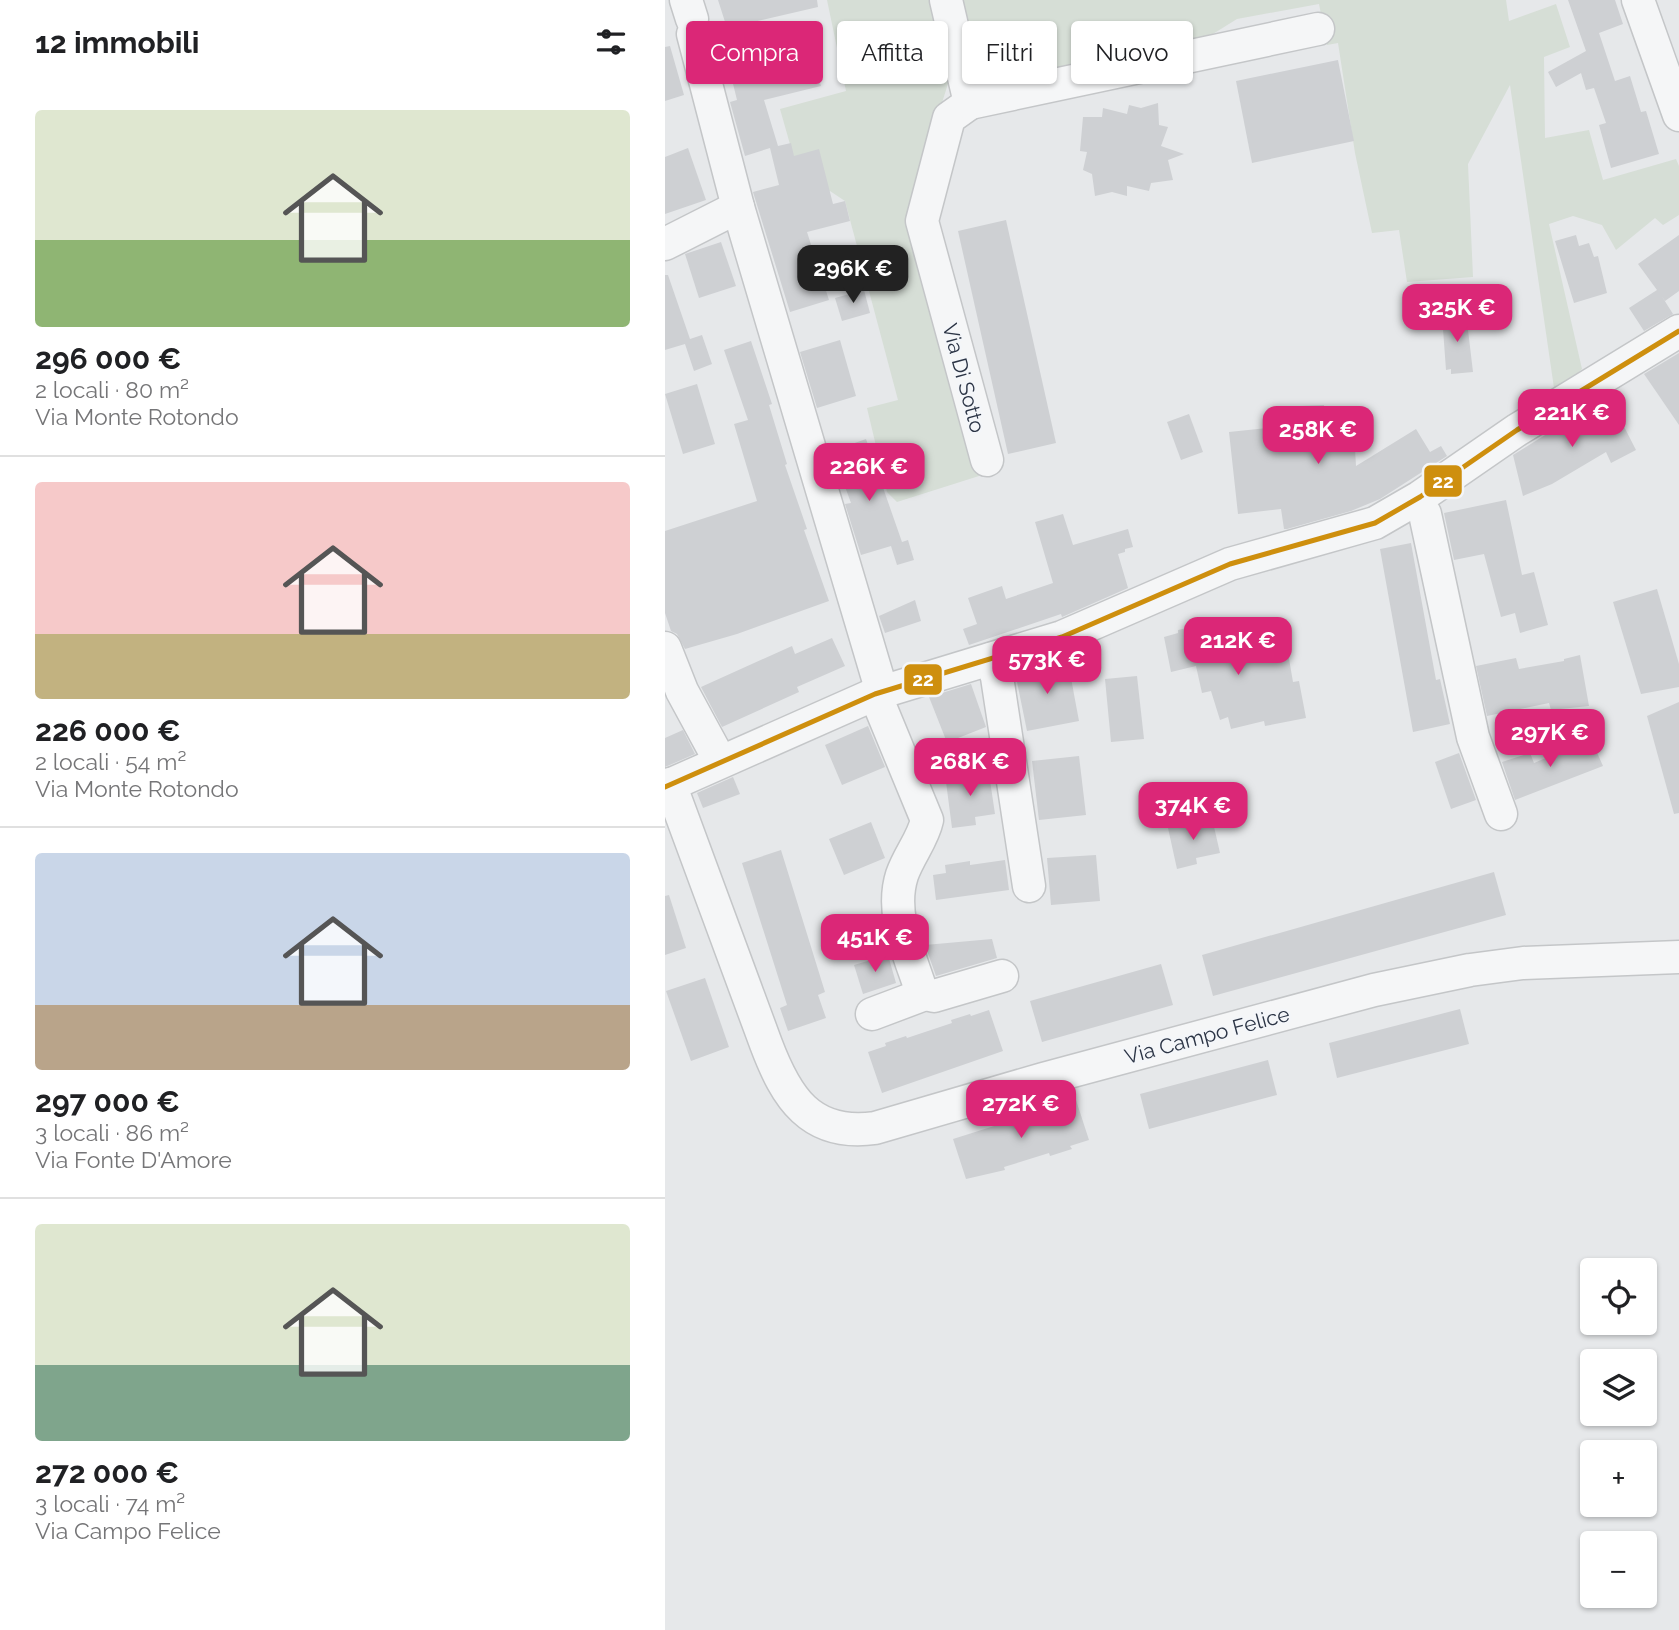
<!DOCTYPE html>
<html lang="it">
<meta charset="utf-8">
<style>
:root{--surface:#fff;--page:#f2f2f2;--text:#202124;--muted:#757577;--line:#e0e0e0;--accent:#db2777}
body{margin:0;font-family:Raleway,sans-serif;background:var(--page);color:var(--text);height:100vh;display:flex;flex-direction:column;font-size:26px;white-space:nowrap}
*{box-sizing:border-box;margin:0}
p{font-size:23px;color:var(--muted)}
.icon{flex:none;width:38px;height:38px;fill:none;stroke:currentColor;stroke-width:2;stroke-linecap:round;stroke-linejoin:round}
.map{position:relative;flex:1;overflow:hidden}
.panel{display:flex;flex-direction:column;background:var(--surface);width:665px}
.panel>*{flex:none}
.top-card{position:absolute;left:21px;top:21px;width:665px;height:63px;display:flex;gap:14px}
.fabs{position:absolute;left:915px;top:1258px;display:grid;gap:14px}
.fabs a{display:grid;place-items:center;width:77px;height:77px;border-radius:7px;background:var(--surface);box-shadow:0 2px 5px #0004;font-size:35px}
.price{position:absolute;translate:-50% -60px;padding:0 16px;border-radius:14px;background:var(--accent);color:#fff;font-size:23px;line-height:46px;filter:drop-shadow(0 2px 4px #0008)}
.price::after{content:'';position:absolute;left:50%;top:42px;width:21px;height:16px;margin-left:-10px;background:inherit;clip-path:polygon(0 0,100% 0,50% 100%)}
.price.current{background:#222;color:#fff}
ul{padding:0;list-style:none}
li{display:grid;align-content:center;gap:14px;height:371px;padding:0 35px}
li+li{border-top:2px solid var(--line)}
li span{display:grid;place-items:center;height:217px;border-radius:7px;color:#555}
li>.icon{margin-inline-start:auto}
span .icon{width:126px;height:126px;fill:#fffc;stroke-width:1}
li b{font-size:30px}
h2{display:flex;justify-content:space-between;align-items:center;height:84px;padding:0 35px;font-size:30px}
.chip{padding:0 24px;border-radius:7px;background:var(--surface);box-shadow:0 2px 5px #0004;font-size:24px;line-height:63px}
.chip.current{background:var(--accent);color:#fff}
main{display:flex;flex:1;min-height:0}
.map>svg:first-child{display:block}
</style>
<main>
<section class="panel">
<h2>12 immobili<svg class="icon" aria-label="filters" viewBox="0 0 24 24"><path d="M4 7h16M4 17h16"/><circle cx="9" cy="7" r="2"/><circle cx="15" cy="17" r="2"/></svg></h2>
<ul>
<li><span style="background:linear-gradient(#dfe7d0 60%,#8fb573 0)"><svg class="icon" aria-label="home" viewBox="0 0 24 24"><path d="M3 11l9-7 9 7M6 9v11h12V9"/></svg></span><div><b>296 000 €</b><p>2 locali · 80 m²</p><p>Via Monte Rotondo</p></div></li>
<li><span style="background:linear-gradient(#f6c9c9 70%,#c2b280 0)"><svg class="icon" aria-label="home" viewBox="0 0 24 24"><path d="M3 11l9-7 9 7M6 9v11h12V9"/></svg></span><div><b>226 000 €</b><p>2 locali · 54 m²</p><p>Via Monte Rotondo</p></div></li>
<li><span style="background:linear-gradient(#c9d6e8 70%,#b9a48a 0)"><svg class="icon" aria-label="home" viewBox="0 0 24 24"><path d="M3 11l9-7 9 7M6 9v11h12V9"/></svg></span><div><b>297 000 €</b><p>3 locali · 86 m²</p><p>Via Fonte D'Amore</p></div></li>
<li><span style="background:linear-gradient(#dfe7d0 65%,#7fa58c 0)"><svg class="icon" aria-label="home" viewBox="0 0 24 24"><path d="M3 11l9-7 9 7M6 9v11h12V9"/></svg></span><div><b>272 000 €</b><p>3 locali · 74 m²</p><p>Via Campo Felice</p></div></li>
</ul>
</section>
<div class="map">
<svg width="1014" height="1630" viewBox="0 0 1014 1630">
<rect width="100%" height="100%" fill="#e6e8ea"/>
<g fill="#d6ded6">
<polygon points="162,0 270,0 287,71 240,220 314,476 232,502 222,492 202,408 233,400 180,201 165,191 140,197 115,109 181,91"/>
<polygon points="297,0 841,0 844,21 891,4 905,47 879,57 880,138 924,130 938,180 1011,159 1014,166 1014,215 998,225 990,218 951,250 937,225 908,216 884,224 917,369 890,395 845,85 803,164 808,277 742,282 734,230 707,233 690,153 673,43 662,45 654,4 572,19 543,37 331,87 317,80"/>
</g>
<g fill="#ced0d3">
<polygon points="53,0 152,0 153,7 88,22 97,59 144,48 156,86 99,100 113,146 126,143 129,156 154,149 168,204 180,201 185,221 142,232 164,300 125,312 88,192 114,185 105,148 80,156 65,102 72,100 54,27 61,25"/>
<polygon points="903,0 950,0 958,24 934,33 950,81 965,76 976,112 981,111 994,154 946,168 934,125 941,123 929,88 921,90 916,73 891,87 883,72 921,51"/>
<polygon points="5,46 19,95 0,101 0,47"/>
<polygon points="673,60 689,141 587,163 571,81"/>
<polygon points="493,103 494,125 503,127 496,146 519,154 503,160 508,180 486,183 484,191 462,186 462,196 447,192 430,196 427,174 418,170 422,152 415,151 418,117 437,117 438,108 462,114 464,105 476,108"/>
<polygon points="23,148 41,200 0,214 0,157"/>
<polygon points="341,220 391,443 343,454 293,231"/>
<polygon points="911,235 914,246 924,243 929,257 933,256 942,293 909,303 890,241"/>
<polygon points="1014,235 1014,291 1000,301 996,295 1008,314 979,331 964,308 992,290 973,264"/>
<polygon points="56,242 71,286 34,298 20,254"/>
<polygon points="0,275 3,275 25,339 37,335 47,364 29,371 20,344 0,350"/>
<polygon points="199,290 205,313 177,321 170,298"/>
<polygon points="801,313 808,372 786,374 786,369 781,370 777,315"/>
<polygon points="175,340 191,396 152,408 135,352"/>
<polygon points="86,341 107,404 104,405 122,464 120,465 142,529 139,530 164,601 72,634 20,649 12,634 6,631 0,613 0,531 92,501 69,424 83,420 59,350"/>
<polygon points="1014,353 1014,425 979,374"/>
<polygon points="32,384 50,444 18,454 0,394"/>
<polygon points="659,405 660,416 688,414 691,466 751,429 765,452 776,446 782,456 715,499 686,511 622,529 619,529 616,509 573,514 564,432 611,427 610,407"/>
<polygon points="948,405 971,450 946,463 941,452 887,484 858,496 848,455 920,410 923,418"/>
<polygon points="524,414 538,452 516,460 502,422"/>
<polygon points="201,439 237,542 243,540 249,560 232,565 226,546 196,555 180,504 186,503 167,451"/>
<polygon points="841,500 857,575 869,572 883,625 855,633 850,613 836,617 819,554 789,560 779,513"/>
<polygon points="398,514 408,545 463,529 468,547 460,549 460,552 453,554 463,588 397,617 396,614 304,645 298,629 312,624 303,598 337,586 341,599 388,583 370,522"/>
<polygon points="746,543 771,680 775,679 785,724 748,732 715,549"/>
<polygon points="992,589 1014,664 1014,687 976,694 948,602"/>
<polygon points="250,600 256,621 220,633 214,616"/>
<polygon points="558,620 566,658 622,647 628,682 634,681 641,718 600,726 599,721 566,729 563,717 555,720 546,691 537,693 531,666 506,672 499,637 513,633 513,630"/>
<polygon points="167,638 180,666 132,687 134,692 57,727 36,687 127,646 130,654"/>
<polygon points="915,655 924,706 886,710 884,703 822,716 811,666 851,658 854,669 899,661 899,659"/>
<polygon points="403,662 414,721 362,731 350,672"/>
<polygon points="472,676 479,739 446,742 440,679"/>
<polygon points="306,684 321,727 288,740 281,740 264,697"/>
<polygon points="1014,702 1014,813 1009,814 982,716"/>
<polygon points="203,726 220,767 177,785 160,745"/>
<polygon points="18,730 30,754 0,767 0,738"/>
<polygon points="926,739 938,766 850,800 837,762 865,753 869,763"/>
<polygon points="794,753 811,800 786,809 770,762"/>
<polygon points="414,756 421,815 374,820 367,761"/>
<polygon points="323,767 330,814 310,817 311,825 287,828 281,782 301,779 300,770"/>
<polygon points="68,777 75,794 38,808 32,793"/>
<polygon points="547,818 555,853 531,858 532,864 512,869 503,828"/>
<polygon points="206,822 220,858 179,875 164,839"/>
<polygon points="116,850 160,992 153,995 161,1018 123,1031 115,1008 122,1005 77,863"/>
<polygon points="431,855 435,901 386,905 382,858"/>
<polygon points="340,860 344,890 271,900 268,875 281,873 280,865 305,861 305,865"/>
<polygon points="829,872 841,915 548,996 537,955"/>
<polygon points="4,895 21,948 0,955 0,896"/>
<polygon points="327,939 332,958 271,976 260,945"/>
<polygon points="223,955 231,983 198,994 189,965"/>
<polygon points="496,964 508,1005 377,1042 365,1001"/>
<polygon points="40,978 64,1047 26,1061 1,991"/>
<polygon points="795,1009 804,1044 672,1078 664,1043"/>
<polygon points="324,1010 338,1051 217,1093 203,1052 221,1046 220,1043 241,1036 242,1038 287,1023 286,1020 305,1014 306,1016"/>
<polygon points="603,1060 612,1095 484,1129 475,1094"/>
<polygon points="411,1100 424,1140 405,1146 407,1149 385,1156 384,1153 339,1167 340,1170 301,1179 288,1139"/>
</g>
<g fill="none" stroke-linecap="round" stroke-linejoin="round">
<g stroke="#c4c6c8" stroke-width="35">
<g id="minor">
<polyline points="21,0 27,19"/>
<polyline points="281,0 305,103 284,118 257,221 322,460"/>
<polyline points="973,0 1014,115"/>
<polyline points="28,34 73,207 217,692"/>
<polyline points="305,103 653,29"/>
<polyline points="0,244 73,207"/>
<polyline points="760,514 808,737 836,814"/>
<polyline points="0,648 17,691 55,761"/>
<polyline points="326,659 332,677 364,886"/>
<path d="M210 694 262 820C258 839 244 855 237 875 225 912 243 951 255 987L260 994 269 996 337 976"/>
<path d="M5 784 101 1044C121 1097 145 1137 210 1128L378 1079 709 990 805 970 858 963 1014 957"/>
<polyline points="0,787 210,694 397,637 565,564 710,523 755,497 852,430 1014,331"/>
<polyline points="207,1014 260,994"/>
</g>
</g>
<use href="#minor" stroke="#f5f6f7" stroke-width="32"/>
<g stroke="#f4f6f9" stroke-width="10">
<polyline id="bus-1" points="0,787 210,694 397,637 565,564 710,523 755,497 852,430 1014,331"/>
</g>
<use href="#bus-1" stroke="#ce8f0e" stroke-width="5"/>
</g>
<g text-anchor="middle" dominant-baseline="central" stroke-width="5" stroke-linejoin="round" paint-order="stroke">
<g font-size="21" fill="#2b3445" stroke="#f4f6f9">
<text transform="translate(299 378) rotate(75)">Via Di Sotto</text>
<text transform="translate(542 1035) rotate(-15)">Via Campo Felice</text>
</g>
</g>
<g stroke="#f4f6f9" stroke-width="2.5">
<rect x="758" y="464" width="40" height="34" rx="7" fill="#ce8f0e"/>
<rect x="238" y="663" width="40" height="33" rx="7" fill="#ce8f0e"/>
</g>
<g font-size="19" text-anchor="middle" font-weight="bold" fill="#fff">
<text x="778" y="488">22</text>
<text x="258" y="686">22</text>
</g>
</svg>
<div class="fabs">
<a><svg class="icon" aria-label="locate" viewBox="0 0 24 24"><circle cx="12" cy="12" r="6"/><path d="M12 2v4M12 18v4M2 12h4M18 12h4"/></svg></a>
<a><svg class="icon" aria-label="layers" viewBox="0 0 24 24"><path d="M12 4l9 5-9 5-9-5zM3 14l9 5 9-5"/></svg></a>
<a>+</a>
<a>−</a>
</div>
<b class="price current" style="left:188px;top:305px">296K €</b>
<b class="price" style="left:792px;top:344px">325K €</b>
<b class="price" style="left:907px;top:449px">221K €</b>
<b class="price" style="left:653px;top:466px">258K €</b>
<b class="price" style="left:204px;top:503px">226K €</b>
<b class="price" style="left:573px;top:677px">212K €</b>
<b class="price" style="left:382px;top:696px">573K €</b>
<b class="price" style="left:885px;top:769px">297K €</b>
<b class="price" style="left:305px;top:798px">268K €</b>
<b class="price" style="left:528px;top:842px">374K €</b>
<b class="price" style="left:210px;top:974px">451K €</b>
<b class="price" style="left:356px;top:1140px">272K €</b>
<div class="top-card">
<a class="chip current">Compra</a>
<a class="chip">Affitta</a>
<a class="chip">Filtri</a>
<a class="chip">Nuovo</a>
</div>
</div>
</main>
